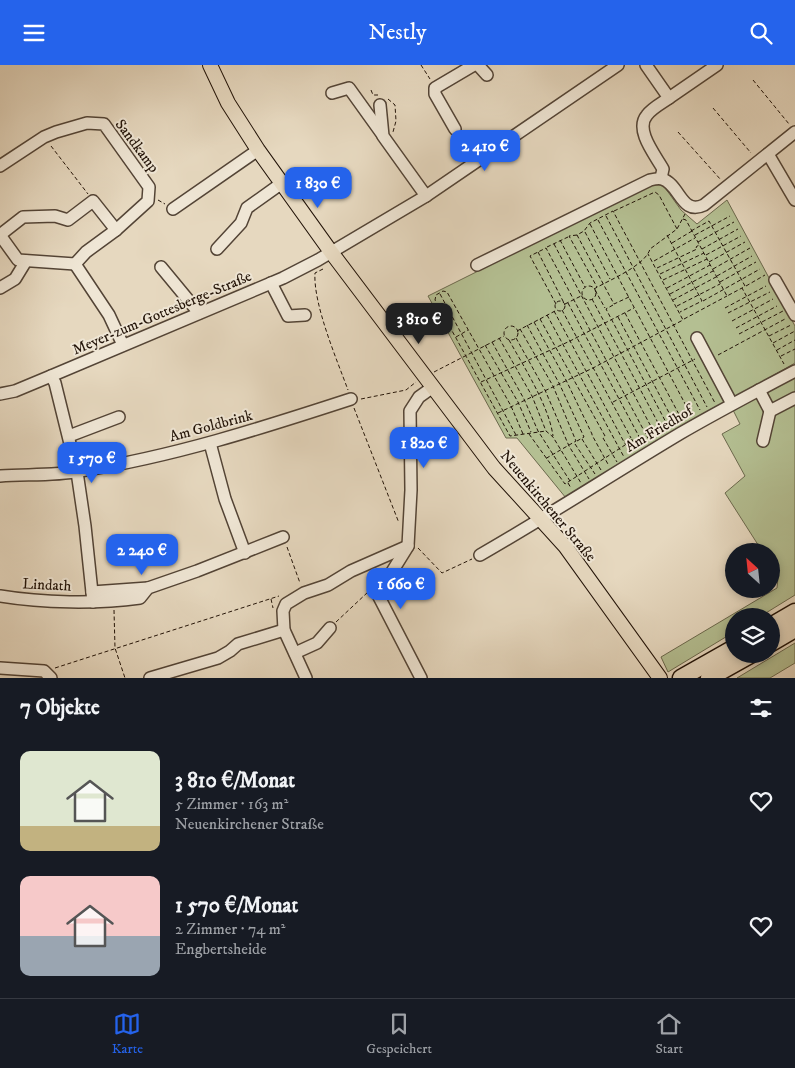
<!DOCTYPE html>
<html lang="de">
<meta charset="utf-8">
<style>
:root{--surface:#171b24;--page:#20242c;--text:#f1f3f6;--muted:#9ea1a6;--line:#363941;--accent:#2563eb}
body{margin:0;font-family:"IM FELL DW Pica",serif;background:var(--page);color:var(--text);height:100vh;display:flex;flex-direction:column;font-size:19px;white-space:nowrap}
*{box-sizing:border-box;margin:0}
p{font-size:16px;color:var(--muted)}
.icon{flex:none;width:28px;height:28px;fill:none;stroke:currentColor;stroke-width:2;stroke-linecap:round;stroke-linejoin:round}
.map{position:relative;height:613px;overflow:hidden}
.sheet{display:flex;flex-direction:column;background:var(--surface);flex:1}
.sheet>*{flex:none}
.needle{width:32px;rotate:333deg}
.tools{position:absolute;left:725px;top:478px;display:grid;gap:10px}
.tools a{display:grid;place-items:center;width:55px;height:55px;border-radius:50%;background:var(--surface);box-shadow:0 2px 8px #0003;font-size:25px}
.price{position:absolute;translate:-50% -42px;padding:0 11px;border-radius:10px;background:var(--accent);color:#fff;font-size:16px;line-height:32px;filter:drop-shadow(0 1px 2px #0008)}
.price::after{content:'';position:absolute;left:50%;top:30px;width:15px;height:11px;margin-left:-8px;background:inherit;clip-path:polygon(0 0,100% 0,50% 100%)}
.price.current{background:#222;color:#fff}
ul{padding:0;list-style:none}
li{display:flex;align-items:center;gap:15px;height:125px;padding:0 20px}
li span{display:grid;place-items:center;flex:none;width:140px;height:100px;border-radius:10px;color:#555}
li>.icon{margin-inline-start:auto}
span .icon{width:60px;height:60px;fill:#fffc;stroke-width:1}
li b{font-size:21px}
h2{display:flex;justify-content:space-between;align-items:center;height:60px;padding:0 20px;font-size:21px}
header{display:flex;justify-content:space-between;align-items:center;height:65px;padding:0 20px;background:var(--accent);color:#fff;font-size:22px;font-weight:600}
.tabs{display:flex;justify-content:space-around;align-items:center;height:70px;border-top:1px solid var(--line);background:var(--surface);font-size:14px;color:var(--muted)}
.tabs a{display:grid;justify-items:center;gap:2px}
.tabs .current{color:var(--accent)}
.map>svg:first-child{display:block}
</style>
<header><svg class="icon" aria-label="menu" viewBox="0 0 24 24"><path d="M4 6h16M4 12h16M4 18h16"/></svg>Nestly<svg class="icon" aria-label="search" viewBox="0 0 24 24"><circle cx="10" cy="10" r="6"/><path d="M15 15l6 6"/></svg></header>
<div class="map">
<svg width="795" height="613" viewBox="0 0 795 613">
<rect width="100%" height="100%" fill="#e6d8bf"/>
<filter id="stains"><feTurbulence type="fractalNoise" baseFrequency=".004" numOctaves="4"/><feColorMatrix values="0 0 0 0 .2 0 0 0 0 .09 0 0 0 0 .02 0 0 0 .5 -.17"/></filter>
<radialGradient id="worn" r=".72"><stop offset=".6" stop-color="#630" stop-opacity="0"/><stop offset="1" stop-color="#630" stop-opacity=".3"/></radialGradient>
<g fill="#b4bf92" stroke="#6b694d">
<polygon points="651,120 663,120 681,145 697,159 727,135 795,261 795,298 727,337 566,433 517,373 506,373 428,231"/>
<polygon points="795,312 795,530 761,551 734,551 734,567 668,607 661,592 777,523 778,513 771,502 771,486 762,486 725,428 745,411 722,369 740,359 733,345"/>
<polygon points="795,578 795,598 770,613 737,613"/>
</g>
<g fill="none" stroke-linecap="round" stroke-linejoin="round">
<g stroke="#534436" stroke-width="14">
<g id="minor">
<polyline points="478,0 487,10"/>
<path d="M646 0 669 33C662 38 652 43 647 50 634 65 656 91 663 104L661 113"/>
<polyline points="332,28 349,23 382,69"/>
<polyline points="669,33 717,0"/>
<polyline points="380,40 383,71 426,131"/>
<polyline points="455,64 435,29 435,23 474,0"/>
<polyline points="768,89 795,135"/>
<polyline points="0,101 44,72 56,67 87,58 104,59 149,122 148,136 116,165 86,187 75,199"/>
<polyline points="173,144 258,85"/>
<polyline points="0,170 23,152 55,151 68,155 93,136 116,165"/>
<polyline points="0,170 18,195 75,199"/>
<polyline points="217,184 241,158 247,143 282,118"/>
<polyline points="75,199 109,250 123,280"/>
<path d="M477 200 650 115C654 114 659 113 662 114 680 119 681 151 704 140L795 67"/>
<polyline points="161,202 199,248"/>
<polyline points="775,215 795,250"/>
<polyline points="271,218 288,251 305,250"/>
<polyline points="0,223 15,214 26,196"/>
<polyline points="697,273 732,339"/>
<polyline points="51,311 55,318 77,407 85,461 93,537"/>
<polyline points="759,325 770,346 795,333"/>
<polyline points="0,329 15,326 51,311 283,213 318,195 426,131 618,0"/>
<polyline points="69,371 119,352"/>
<polyline points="763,376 770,346"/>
<polyline points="210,378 225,434 245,488"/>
<path d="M0 411C26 409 53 411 80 406 172 392 262 363 351 334"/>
<path d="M480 490C548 451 614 408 681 368 719 346 757 326 795 306"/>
<polyline points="92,527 148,523"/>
<path d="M0 531C42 538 97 539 140 533L148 523 197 506 283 472"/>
<polyline points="295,588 317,578 330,563"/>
<polyline points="0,603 44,606 51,613"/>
<polyline points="150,613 218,593 230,586 238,579 284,565"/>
<polyline points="306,613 284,565 283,546 286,539 304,528 328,520 351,506 408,481"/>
<polyline points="421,613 377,528 377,517 390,510 408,481 411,425 410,346 419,332 433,322"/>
</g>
</g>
<g stroke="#221308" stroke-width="16">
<polyline id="major" points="210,0 228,38 258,85 331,187 494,403 565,481 660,613"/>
</g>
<g stroke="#221308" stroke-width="19">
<g id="highway">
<polyline points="771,561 795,547"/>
<polyline points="771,578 795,564"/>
<polyline points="681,613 734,583"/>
<polyline points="709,613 752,589"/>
</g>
</g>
<g stroke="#221308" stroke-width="1" stroke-dasharray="4 2.5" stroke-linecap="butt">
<polyline points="421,0 430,14"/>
<polyline points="753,15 789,59"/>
<polyline points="371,25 373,30 378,30"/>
<polyline points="388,34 395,40 396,56 393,67"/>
<polyline points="713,43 751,88"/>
<polyline points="678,67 721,115"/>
<polyline points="51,81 88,129"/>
<polyline points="158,135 165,139"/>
<polyline points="614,146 655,127 659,130 677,164"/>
<polyline points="606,151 707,342"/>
<polyline points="683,154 686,155 727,231 742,223"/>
<polyline points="598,155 700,345"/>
<polyline points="590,159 691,350"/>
<polyline points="691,166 709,156 745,221 742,223 784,299"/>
<polyline points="585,167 610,214"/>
<polyline points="577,170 569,171 597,222"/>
<polyline points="667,170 702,236 680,247"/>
<polyline points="695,170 730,151"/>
<polyline points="560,175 585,222"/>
<polyline points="698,177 734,157"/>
<polyline points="672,178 692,166"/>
<polyline points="554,179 656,371"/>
<polyline points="547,182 568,172"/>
<polyline points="702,184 738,164"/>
<polyline points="538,187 564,238"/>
<polyline points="706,190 741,171"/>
<polyline points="654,196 695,173"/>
<polyline points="709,197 745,177"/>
<polyline points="657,203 697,184 696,182 699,180"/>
<path d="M323 204 315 208C313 239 337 295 348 325"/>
<polyline points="713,204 750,183"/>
<polyline points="660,209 704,188"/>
<polyline points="717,211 752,191"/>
<polyline points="663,215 707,194"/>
<polyline points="720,217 756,197"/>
<polyline points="746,221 765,210"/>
<circle cx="589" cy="228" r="7"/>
<polyline points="667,223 710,200"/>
<path d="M594 224C609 215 645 201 650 184L677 164 685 149"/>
<polyline points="595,225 605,243"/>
<polyline points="440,229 516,370"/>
<polyline points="670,229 713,206"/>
<polyline points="629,232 614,239 577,170 584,166 590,158 613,146 715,338"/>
<polyline points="592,234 664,369"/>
<polyline points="673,235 716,212"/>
<polyline points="703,236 760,204"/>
<circle cx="560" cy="241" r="5"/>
<polyline points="568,238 643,379"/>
<polyline points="556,239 530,191 546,183 649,375"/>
<polyline points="565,239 581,231"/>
<polyline points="613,240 606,244 669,363"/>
<polyline points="677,241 720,219"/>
<polyline points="725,243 766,221"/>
<polyline points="562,245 631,373"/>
<polyline points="554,246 624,377 629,384 636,381 631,373 624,377"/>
<polyline points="625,248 682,355"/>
<polyline points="728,248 770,227"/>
<polyline points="547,250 624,392"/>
<polyline points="618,252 675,359"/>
<polyline points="540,254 605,371 603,373 617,397"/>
<polyline points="684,254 727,231"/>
<polyline points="732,256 773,234"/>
<polyline points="534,257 566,315 592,369 592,370 609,401"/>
<polyline points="527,260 559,318 584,372 577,376"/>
<circle cx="511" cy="268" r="7"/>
<polyline points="736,263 777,241"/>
<polyline points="520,264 553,321 576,376 545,394"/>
<polyline points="517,266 557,245"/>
<polyline points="739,269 783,246"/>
<polyline points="769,271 791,260"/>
<polyline points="456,272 468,265"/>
<polyline points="499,273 532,331 546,366 553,372 581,418"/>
<polyline points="516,273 545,325 569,381 589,414"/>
<path d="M509 275C524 302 549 341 553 371"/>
<polyline points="492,277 524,334 538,366 570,416"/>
<polyline points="773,278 795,266"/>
<polyline points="485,280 518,337 531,367"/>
<polyline points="777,285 795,275"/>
<polyline points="718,290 785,254"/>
<polyline points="781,291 795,284"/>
<polyline points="434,307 504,271"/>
<polyline points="481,317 570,276 634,243"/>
<polyline points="361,334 406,325 416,317"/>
<polyline points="613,337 695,294"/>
<polyline points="354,343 399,458"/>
<polyline points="498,348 593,303 683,255 648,189"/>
<polyline points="523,369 511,341 447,227 443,226 436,230 435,235 510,371 546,366"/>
<polyline points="529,369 565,419 625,380"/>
<polyline points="582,374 601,405"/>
<polyline points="575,379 595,409"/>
<polyline points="568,418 571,423"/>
<polyline points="287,482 300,518"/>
<polyline points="418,483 442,508 472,494"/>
<polyline points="271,534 273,543"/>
<polyline points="114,545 115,583 125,613"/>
<polyline points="336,557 368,527"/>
<polyline points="55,603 279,531"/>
</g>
<use href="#minor" stroke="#efe6d5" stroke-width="11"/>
<use href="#major" stroke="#e6d8bf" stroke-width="14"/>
<use href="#highway" stroke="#e6d8bf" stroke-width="16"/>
</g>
<g text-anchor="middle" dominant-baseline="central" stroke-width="4" stroke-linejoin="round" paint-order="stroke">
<g font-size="15" fill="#221308" stroke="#efe6d5">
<text transform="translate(137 81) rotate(53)">Sandkamp</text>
<text transform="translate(162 248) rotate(-23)">Meyer-zum-Gottesberge-Straße</text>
<text transform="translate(211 361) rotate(-15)">Am Goldbrink</text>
<text transform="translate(659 364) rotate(-31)">Am Friedhof</text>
<text transform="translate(548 441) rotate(50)">Neuenkirchener Straße</text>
<text transform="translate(47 520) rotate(3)">Lindath</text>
</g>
</g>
<rect width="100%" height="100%" filter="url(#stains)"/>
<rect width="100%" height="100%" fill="url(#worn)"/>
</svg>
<div class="tools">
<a><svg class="needle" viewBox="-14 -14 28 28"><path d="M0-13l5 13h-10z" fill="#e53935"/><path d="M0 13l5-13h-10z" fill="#9ea1a6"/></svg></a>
<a><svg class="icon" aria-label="layers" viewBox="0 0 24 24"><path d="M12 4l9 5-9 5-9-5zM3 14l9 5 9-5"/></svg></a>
</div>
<b class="price" style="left:485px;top:107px">2 410 €</b>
<b class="price" style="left:318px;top:144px">1 830 €</b>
<b class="price current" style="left:419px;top:280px">3 810 €</b>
<b class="price" style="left:424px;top:404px">1 820 €</b>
<b class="price" style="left:92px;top:419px">1 570 €</b>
<b class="price" style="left:142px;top:511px">2 240 €</b>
<b class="price" style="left:401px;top:545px">1 660 €</b>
</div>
<section class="sheet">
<h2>7 Objekte<svg class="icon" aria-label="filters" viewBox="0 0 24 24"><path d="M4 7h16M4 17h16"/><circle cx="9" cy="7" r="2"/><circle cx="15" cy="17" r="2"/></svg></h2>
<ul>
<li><span style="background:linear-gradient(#dfe7d0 75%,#c2b280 0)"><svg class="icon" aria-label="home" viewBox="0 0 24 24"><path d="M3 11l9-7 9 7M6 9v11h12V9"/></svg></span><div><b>3 810 €/Monat</b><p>5 Zimmer · 163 m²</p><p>Neuenkirchener Straße</p></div><svg class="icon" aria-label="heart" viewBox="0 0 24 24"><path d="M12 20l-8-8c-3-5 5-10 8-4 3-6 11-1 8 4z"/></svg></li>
<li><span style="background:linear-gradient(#f6c9c9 60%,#9aa5b1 0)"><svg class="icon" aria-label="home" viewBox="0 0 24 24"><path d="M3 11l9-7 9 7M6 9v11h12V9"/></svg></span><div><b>1 570 €/Monat</b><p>2 Zimmer · 74 m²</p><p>Engbertsheide</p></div><svg class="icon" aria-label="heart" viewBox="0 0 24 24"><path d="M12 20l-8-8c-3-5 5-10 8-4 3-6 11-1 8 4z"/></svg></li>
</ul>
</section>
<nav class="tabs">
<a class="current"><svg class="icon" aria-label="map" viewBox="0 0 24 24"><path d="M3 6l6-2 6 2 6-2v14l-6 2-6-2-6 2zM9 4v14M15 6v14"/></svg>Karte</a>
<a><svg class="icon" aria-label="saved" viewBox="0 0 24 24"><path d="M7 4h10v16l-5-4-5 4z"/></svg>Gespeichert</a>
<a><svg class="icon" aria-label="home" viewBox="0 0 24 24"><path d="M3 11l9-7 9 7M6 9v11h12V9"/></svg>Start</a>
</nav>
